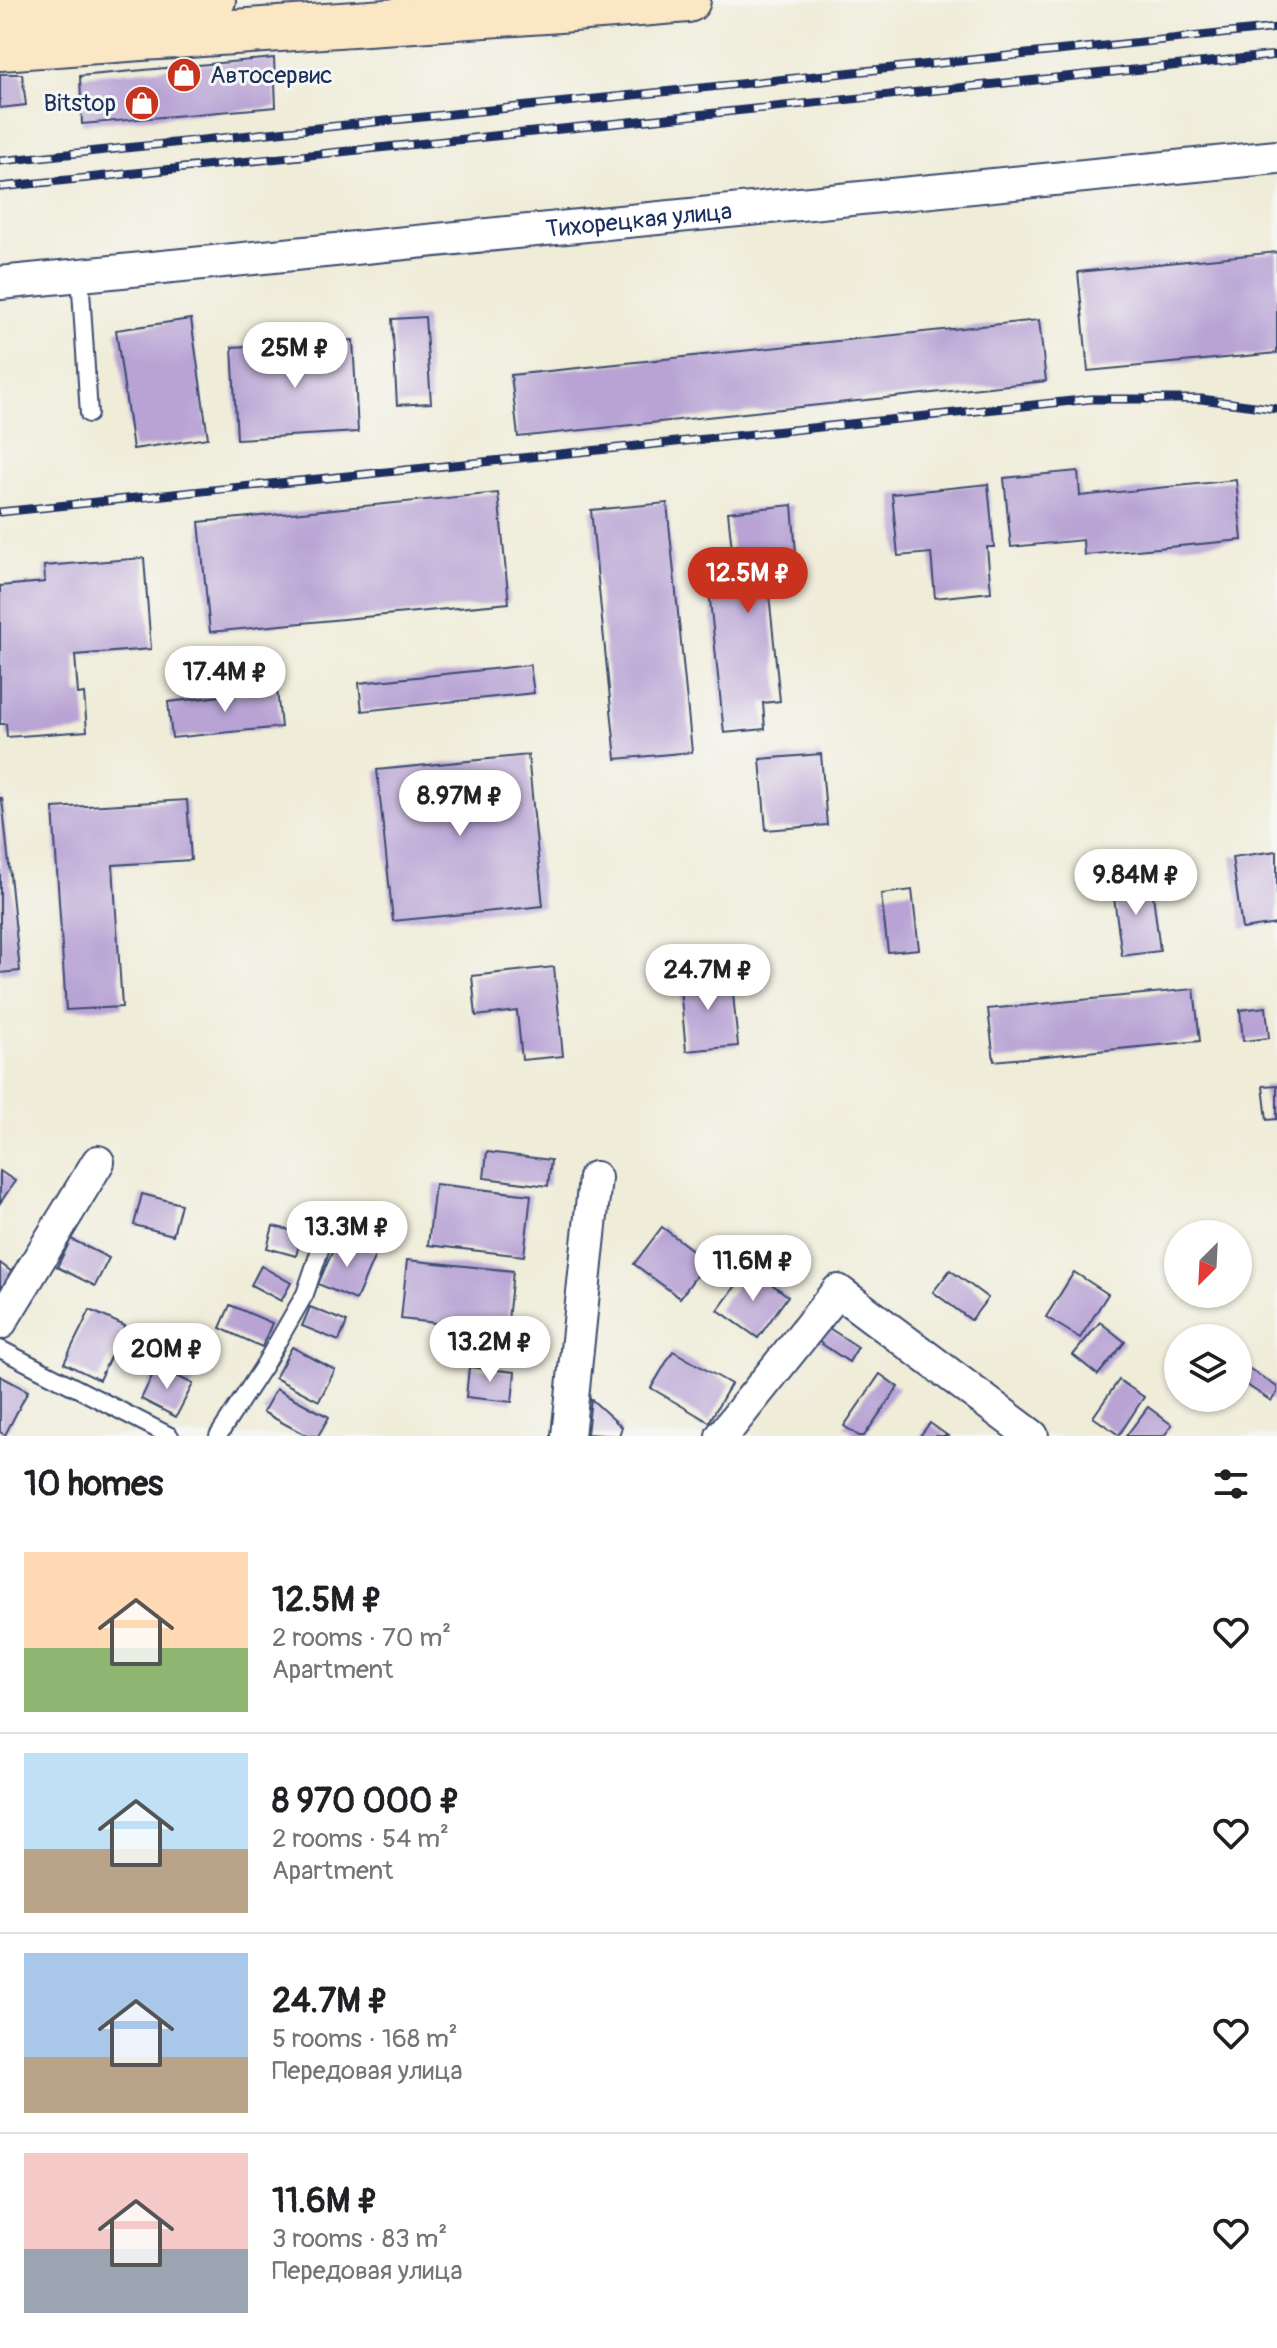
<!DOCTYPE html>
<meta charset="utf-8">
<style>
:root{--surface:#fff;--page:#f2f2f2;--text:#202124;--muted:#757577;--line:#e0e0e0;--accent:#c8321e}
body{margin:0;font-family:Pangolin,sans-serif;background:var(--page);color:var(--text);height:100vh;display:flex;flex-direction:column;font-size:30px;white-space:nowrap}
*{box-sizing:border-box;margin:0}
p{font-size:26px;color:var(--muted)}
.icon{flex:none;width:44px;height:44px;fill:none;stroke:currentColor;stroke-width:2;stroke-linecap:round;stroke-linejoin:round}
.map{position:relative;height:1436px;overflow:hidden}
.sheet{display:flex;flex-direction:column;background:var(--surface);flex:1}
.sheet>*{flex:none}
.needle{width:52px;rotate:204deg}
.controls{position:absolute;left:1164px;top:1220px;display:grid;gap:16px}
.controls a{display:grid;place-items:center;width:88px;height:88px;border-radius:50%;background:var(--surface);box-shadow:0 2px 6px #0004;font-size:40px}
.price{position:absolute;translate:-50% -68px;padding:0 18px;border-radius:28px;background:#fff;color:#222;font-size:26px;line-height:52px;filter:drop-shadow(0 2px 4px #0008)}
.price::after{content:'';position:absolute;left:50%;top:48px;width:24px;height:18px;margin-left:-12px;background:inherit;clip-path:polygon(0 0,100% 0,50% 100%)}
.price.selected{background:var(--accent);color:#fff}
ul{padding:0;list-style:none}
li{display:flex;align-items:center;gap:24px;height:200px;padding:0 24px}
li+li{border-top:2px solid var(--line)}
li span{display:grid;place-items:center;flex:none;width:224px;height:160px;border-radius:0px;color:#555}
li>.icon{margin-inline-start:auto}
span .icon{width:96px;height:96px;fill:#fffc;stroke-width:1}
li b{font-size:34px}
h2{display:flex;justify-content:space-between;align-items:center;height:96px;padding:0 24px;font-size:34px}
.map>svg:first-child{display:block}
</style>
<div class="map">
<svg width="1277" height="1436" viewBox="0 0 1277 1436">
<rect width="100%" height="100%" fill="#f6f6f2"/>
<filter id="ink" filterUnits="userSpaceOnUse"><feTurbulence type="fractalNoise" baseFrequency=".0125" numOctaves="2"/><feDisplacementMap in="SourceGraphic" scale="16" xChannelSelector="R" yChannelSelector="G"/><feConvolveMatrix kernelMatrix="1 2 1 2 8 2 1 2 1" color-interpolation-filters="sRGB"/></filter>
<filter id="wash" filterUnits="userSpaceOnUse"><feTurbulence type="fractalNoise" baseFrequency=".006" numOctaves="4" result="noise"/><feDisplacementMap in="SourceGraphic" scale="32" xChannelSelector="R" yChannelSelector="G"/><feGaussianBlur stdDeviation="1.8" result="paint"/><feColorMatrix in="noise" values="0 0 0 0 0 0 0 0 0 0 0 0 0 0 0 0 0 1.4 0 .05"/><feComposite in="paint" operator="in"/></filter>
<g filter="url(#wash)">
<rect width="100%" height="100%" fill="#efecd8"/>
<g id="blocks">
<g fill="#b8a3d4">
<polygon points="274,58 276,107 82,124 80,76"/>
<polygon points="0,74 22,74 26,105 0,108"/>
<polygon points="1277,252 1277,353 1088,371 1078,272"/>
<polygon points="425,317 431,403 397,405 392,319"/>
<polygon points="191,319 208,438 133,449 116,330"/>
<polygon points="1039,320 1046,381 518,437 511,375"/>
<polygon points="353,340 358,432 237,439 232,347"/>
<polygon points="1078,471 1080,496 1236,480 1242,540 1084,555 1083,540 1011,547 1004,478"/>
<polygon points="988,484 994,547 987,547 991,592 935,598 931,553 898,556 892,494"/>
<polygon points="498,493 509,603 210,632 199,522"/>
<polygon points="667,503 692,752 616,759 591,510"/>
<polygon points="792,505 796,553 765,555 780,701 763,703 765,729 724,733 706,562 733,559 728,512"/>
<polygon points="144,558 151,649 75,655 78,694 84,693 87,731 7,737 6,724 0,724 0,586 45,582 44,566"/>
<polygon points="530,665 534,693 362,711 359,683"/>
<polygon points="277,690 281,727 172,738 168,702"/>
<polygon points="821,754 827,825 766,830 760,759"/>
<polygon points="528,755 543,906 393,921 377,770"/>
<polygon points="0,798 2,798 20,971 0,973"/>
<polygon points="187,800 191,860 113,865 122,1007 66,1010 53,808"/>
<polygon points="1277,851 1277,924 1242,929 1232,857"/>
<polygon points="1151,879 1160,951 1122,956 1112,883"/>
<polygon points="912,890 919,949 888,952 881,894"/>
<polygon points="554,967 563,1056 522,1060 517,1011 476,1016 472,976"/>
<polygon points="731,972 738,1046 686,1051 679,977"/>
<polygon points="1194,989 1200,1041 994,1061 988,1009"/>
<polygon points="1266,1007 1269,1038 1243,1041 1240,1010"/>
<polygon points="1277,1085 1277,1119 1267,1120 1263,1086"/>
<polygon points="487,1152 551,1160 548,1186 484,1178"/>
<polygon points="0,1171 15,1181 0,1203"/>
<polygon points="435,1184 531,1195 524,1256 428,1245"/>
<polygon points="142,1194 181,1204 173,1235 134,1225"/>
<polygon points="273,1226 302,1233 296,1256 267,1248"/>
<polygon points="662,1227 707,1261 680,1298 634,1264"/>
<polygon points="339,1237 376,1253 356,1300 318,1284"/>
<polygon points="71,1239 109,1258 95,1286 57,1267"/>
<polygon points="407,1260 513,1271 507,1331 401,1319"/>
<polygon points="0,1263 12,1272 0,1290"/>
<polygon points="261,1266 291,1283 281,1301 251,1285"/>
<polygon points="749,1268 788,1296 758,1338 718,1310"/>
<polygon points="950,1270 988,1298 971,1320 933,1292"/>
<polygon points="1074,1272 1108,1294 1080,1338 1046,1317"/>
<polygon points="230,1305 272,1323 262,1347 220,1328"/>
<polygon points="310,1307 347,1322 339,1341 302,1326"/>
<polygon points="90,1310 125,1326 99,1380 64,1363"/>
<polygon points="1100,1322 1125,1342 1098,1375 1073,1355"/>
<polygon points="829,1328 858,1347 849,1362 819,1342"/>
<polygon points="292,1347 335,1370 319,1401 275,1378"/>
<polygon points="673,1351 731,1384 709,1422 651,1388"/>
<polygon points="1238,1361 1277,1387 1277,1393 1271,1401 1238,1379"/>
<polygon points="157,1366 193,1384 176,1417 141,1399"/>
<polygon points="469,1367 515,1372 512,1402 466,1397"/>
<polygon points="880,1374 898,1387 864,1436 859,1436 844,1426"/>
<polygon points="0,1376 28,1391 5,1435 0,1432"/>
<polygon points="1119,1380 1144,1397 1119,1435 1093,1417"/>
<polygon points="276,1389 329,1417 318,1436 307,1436 263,1412"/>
<polygon points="591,1399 622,1427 619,1436 587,1434"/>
<polygon points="1148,1407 1172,1425 1164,1436 1126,1436"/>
<polygon points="930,1423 948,1436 920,1436"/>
</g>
</g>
</g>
<g filter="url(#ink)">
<use href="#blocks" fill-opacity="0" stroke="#3b4b70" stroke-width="2"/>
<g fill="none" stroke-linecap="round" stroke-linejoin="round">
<g stroke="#3b4b70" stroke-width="20">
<g id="service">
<polyline points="80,275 89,414"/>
<polyline points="0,1349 170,1436"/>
<polyline points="218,1436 263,1367 305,1294 323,1241"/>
</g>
</g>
<g stroke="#3b4b70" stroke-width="36">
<g id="minor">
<path id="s1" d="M0 283 1277 157"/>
<polyline points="0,1323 98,1162"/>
<polyline points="568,1436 595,1178"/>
<polyline points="722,1436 838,1291 1032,1436"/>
</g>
</g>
<g stroke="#3b4b70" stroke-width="48">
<g id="secondary">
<polyline points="0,16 213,0"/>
<path d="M0 48C229 31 459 19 688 0"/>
</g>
</g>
<use href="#service" stroke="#fff" stroke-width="16"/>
<use href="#minor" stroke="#fff" stroke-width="32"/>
<use href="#secondary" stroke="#fbe7c3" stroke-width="44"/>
<g stroke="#1b2f5e" stroke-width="9">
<g id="rail">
<polyline points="0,161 1277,28"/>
<polyline points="0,187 1277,55"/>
<polyline points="0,512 1091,399 1201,399 1277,409"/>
</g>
</g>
<use href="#rail" stroke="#f6f6f2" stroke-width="6" stroke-dasharray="18" stroke-linecap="butt"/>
</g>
</g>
<defs>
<g id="shop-disc" transform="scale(1.8)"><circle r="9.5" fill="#c8321e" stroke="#f6f6f2"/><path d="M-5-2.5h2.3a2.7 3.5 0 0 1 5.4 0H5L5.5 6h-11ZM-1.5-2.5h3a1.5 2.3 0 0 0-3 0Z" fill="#fff"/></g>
</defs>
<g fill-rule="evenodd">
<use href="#shop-disc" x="184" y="75"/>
<use href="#shop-disc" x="142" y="103"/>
</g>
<g text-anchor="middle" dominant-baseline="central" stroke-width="6" stroke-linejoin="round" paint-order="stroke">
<g font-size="24" fill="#1b2f5e" stroke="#f6f6f2" text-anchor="start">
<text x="210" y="75">Автосервис</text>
<text x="116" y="103" text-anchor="end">Bitstop</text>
</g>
<g font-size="24" fill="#1b2f5e" stroke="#f6f6f2">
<text stroke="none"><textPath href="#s1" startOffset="642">Тихорецкая улица</textPath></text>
</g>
</g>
</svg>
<div class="controls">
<a><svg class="needle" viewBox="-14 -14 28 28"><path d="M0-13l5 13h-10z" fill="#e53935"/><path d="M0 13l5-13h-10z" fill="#757577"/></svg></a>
<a><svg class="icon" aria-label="layers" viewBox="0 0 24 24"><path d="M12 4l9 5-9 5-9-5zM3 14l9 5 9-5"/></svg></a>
</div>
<b class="price" style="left:295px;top:390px">25M ₽</b>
<b class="price selected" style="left:748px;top:615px">12.5M ₽</b>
<b class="price" style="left:225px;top:714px">17.4M ₽</b>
<b class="price" style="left:460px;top:838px">8.97M ₽</b>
<b class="price" style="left:1136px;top:917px">9.84M ₽</b>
<b class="price" style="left:708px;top:1012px">24.7M ₽</b>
<b class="price" style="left:347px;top:1269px">13.3M ₽</b>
<b class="price" style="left:753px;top:1303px">11.6M ₽</b>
<b class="price" style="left:490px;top:1384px">13.2M ₽</b>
<b class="price" style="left:167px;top:1391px">20M ₽</b>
</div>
<section class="sheet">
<h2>10 homes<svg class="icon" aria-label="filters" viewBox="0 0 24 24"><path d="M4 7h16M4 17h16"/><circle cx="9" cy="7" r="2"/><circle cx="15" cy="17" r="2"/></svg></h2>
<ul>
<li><span style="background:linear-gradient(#ffd9b3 60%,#8fb573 0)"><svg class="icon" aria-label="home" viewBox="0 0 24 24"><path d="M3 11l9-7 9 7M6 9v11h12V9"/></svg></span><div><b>12.5M ₽</b><p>2 rooms · 70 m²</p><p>Apartment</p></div><svg class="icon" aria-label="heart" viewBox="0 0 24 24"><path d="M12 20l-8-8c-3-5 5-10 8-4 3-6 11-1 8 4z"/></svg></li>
<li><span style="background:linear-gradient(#bfe0f5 60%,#b9a48a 0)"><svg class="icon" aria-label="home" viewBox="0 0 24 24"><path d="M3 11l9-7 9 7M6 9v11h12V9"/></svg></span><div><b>8 970 000 ₽</b><p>2 rooms · 54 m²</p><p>Apartment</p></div><svg class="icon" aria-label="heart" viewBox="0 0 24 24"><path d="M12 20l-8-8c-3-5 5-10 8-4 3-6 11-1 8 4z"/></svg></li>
<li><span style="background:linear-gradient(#a9c7e8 65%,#b9a48a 0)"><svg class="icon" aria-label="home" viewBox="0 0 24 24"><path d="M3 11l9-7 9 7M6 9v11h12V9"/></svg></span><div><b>24.7M ₽</b><p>5 rooms · 168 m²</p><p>Передовая улица</p></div><svg class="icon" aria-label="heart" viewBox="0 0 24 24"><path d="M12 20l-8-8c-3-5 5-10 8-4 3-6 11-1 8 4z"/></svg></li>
<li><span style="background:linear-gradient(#f6c9c9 60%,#9aa5b1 0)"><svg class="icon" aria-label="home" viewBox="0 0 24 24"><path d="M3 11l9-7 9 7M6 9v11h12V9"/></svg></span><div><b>11.6M ₽</b><p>3 rooms · 83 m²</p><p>Передовая улица</p></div><svg class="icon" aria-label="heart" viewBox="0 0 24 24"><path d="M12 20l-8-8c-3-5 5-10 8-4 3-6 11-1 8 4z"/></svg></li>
</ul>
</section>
